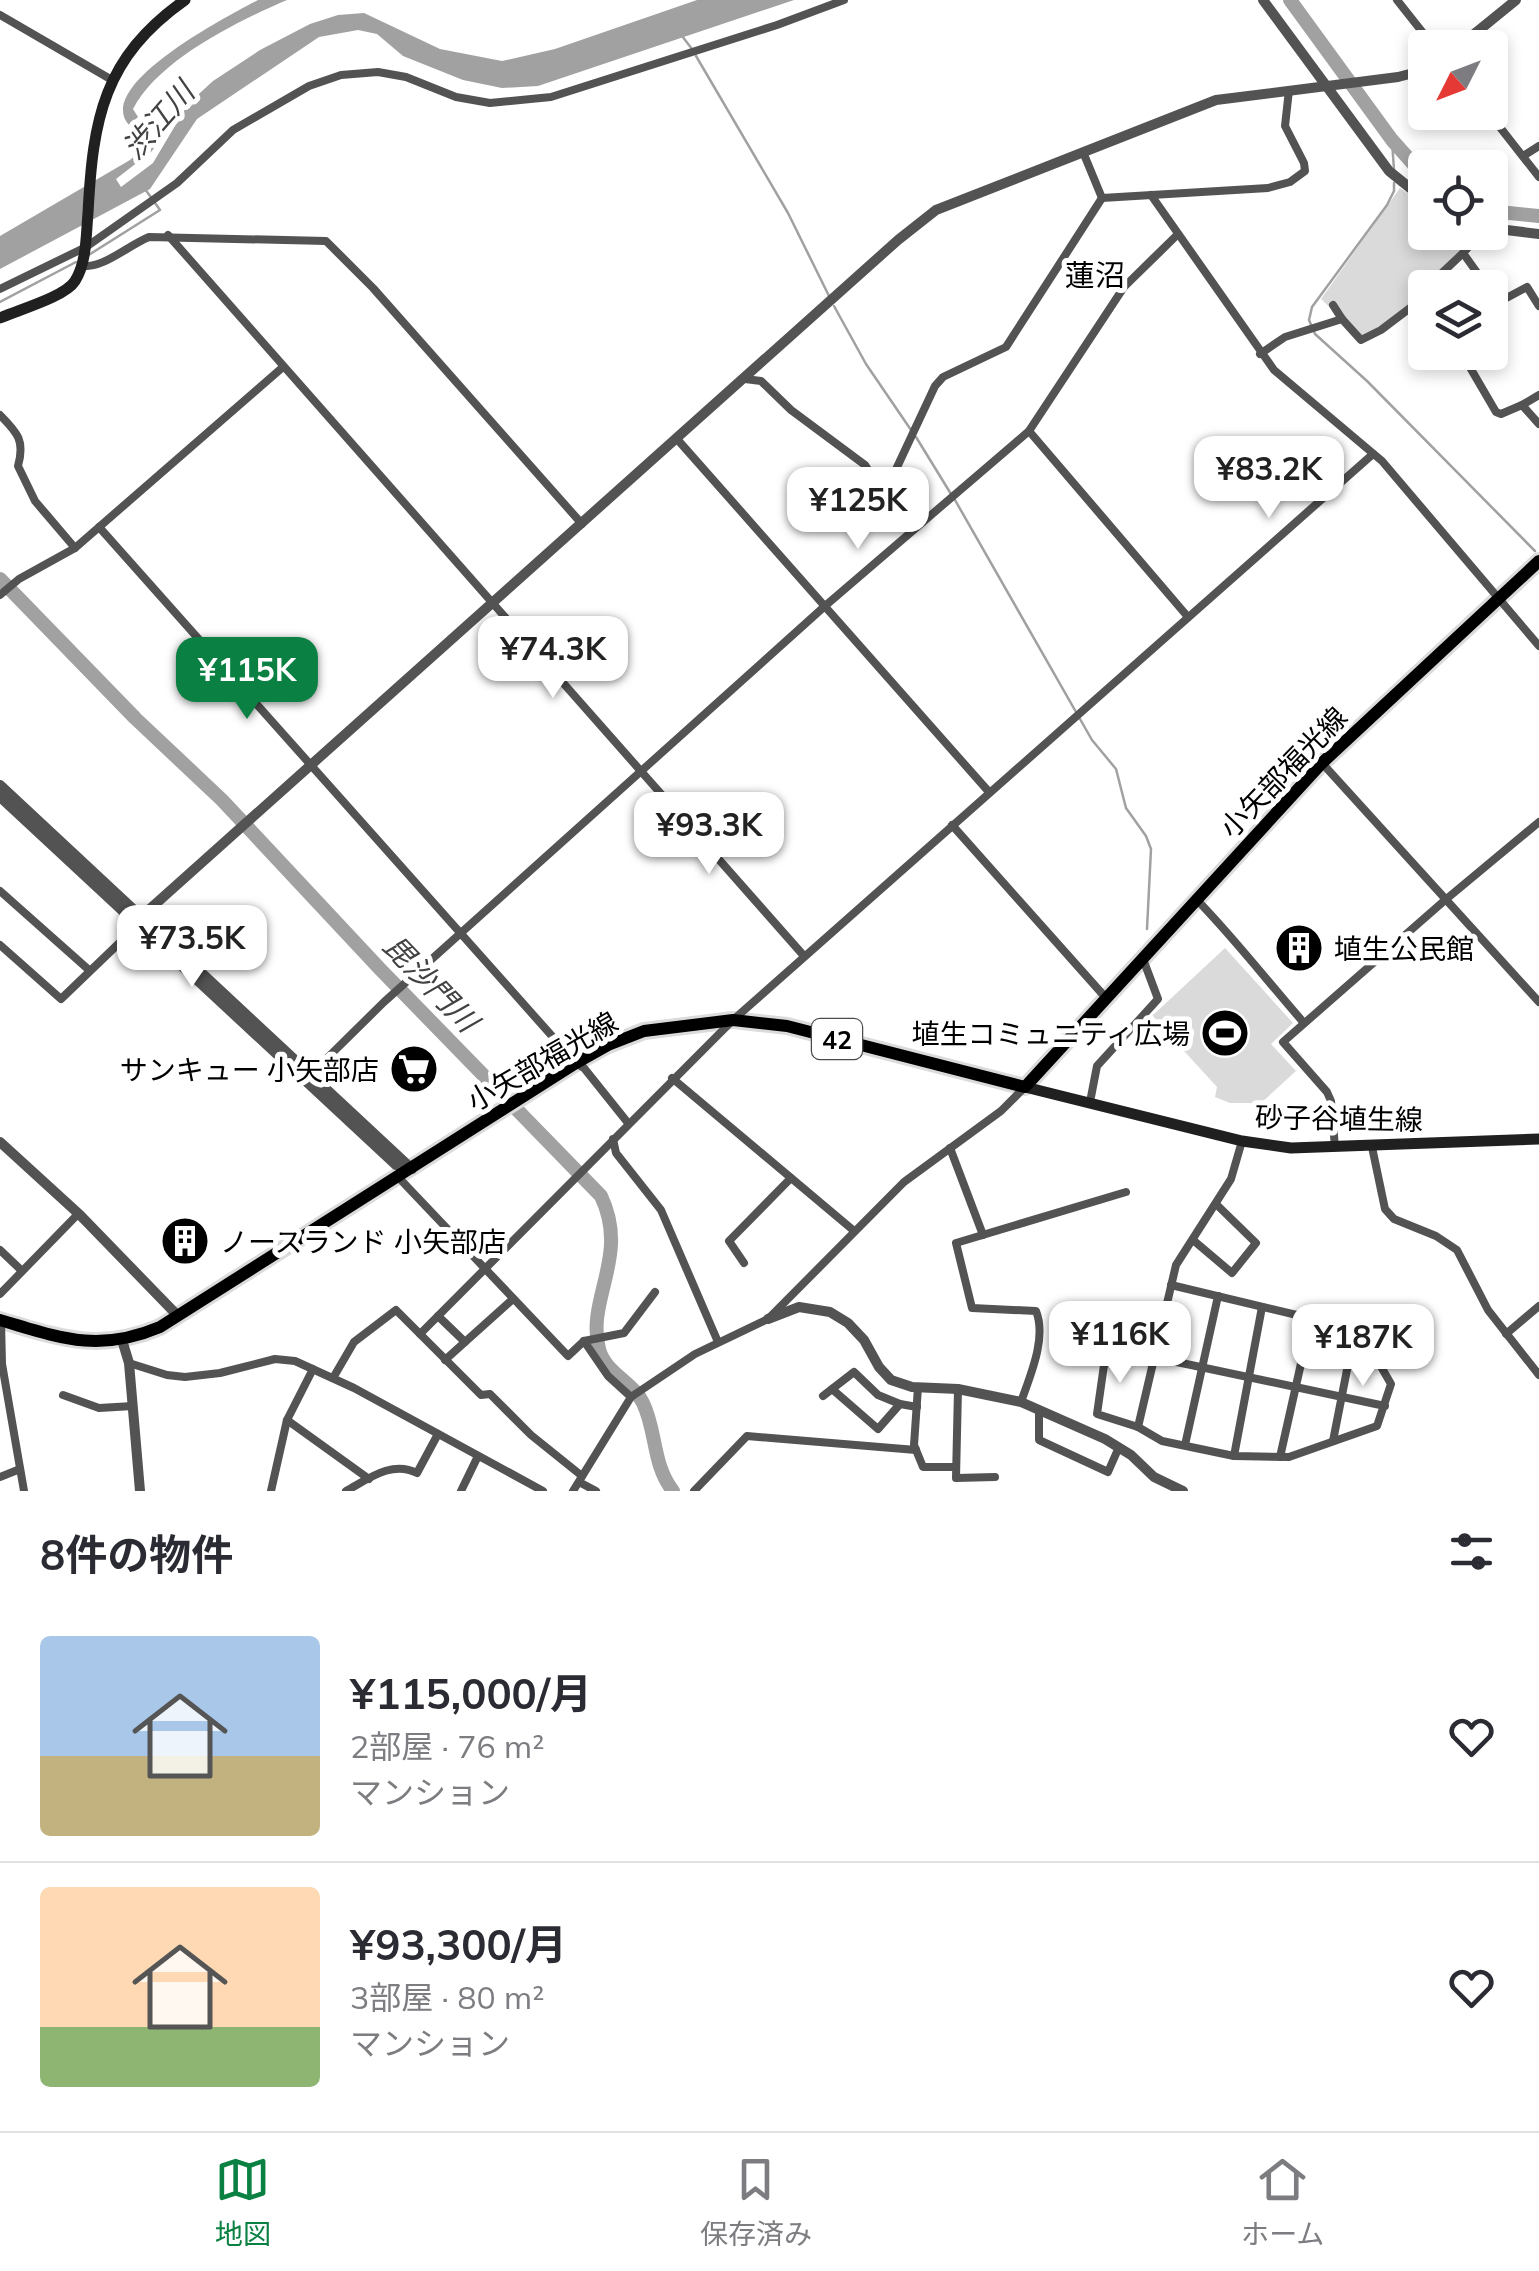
<!DOCTYPE html>
<html lang="ja">
<meta charset="utf-8">
<style>
:root{--surface:#fff;--page:#f2f2f3;--text:#2b2b33;--muted:#7c7c81;--line:#e1e1e2;--accent:#0b8043}
body{margin:0;font-family:Mulish,"Noto Sans JP",sans-serif;background:var(--page);color:var(--text);height:100vh;display:flex;flex-direction:column;font-size:38px;white-space:nowrap}
*{box-sizing:border-box;margin:0}
p{font-size:32px;color:var(--muted)}
.icon{flex:none;width:55px;height:55px;fill:none;stroke:currentColor;stroke-width:2;stroke-linecap:round;stroke-linejoin:round}
.map{position:relative;height:1491px;overflow:hidden}
.drawer{display:flex;flex-direction:column;background:var(--surface);flex:1}
.drawer>*{flex:none}
.needle{width:65px;rotate:228deg}
.tools{position:absolute;left:1408px;top:30px;display:grid;gap:20px}
.tools a{display:grid;place-items:center;width:100px;height:100px;border-radius:10px;background:var(--surface);box-shadow:0 5px 15px #0003;font-size:50px}
.price{position:absolute;translate:-50% -85px;padding:0 22px;border-radius:20px;background:#fff;color:#222;font-size:32px;line-height:65px;filter:drop-shadow(0 2px 5px #0008)}
.price::after{content:'';position:absolute;left:50%;top:60px;width:30px;height:22px;margin-left:-15px;background:inherit;clip-path:polygon(0 0,100% 0,50% 100%)}
.price.current{background:var(--accent);color:#fff}
ul{padding:0;list-style:none}
li{display:flex;align-items:center;gap:30px;height:250px;padding:0 40px}
li+li{border-top:2px solid var(--line)}
li span{display:grid;place-items:center;flex:none;width:280px;height:200px;border-radius:10px;color:#555}
li>.icon{margin-inline-start:auto}
span .icon{width:120px;height:120px;fill:#fffc;stroke-width:1}
li b{font-size:42px}
h2{display:flex;justify-content:space-between;align-items:center;height:120px;padding:0 40px;font-size:42px}
.tab-bar{display:flex;justify-content:space-around;align-items:center;height:140px;border-top:2px solid var(--line);background:var(--surface);font-size:28px;color:var(--muted)}
.tab-bar a{display:grid;justify-items:center;gap:5px}
.tab-bar .current{color:var(--accent)}
.map>svg:first-child{display:block}
</style>
<div class="map">
<svg width="1539" height="1491" viewBox="0 0 1539 1491">
<rect width="100%" height="100%" fill="#fff"/>
<g fill="#dadada">
<polygon points="1400,188 1425,206 1425,232 1477,233 1426,284 1419,301 1362,338 1321,299"/>
<polygon points="1225,948 1293,1023 1271,1044 1296,1071 1261,1103 1230,1103 1215,1097 1217,1087 1152,1016"/>
</g>
<g fill="#a1a1a1">
<path d="M258 0H287C238 21 158 60 133 109L138 117 129 125C93 85 230 15 258 0Z"/>
<polygon points="697,0 794,0 538,86 502,88 463,80 403,56 377,34 358,30 319,37 197,119 150,189 0,269 0,236 130,160 147,145 141,138 134,144 131,135 145,122 159,140 152,151 116,179 121,187 153,163 188,104 213,81 260,50 310,24 338,15 364,13 440,49 502,61 555,49"/>
</g>
<g fill="none" stroke-linecap="round" stroke-linejoin="round">
<g stroke="#a1a1a1" stroke-width="2.5">
<polyline points="682,36 692,49"/>
<polyline points="696,56 788,213 830,298"/>
<polyline points="1392,140 1394,170"/>
<polyline points="1394,183 1394,191 1387,205 1312,307 1309,320 1315,334 1367,381 1535,551"/>
<polyline points="87,256 160,210 145,189"/>
<polyline points="0,302 76,262"/>
<polyline points="834,306 866,364 911,430"/>
<polyline points="916,437 951,494"/>
<polyline points="955,500 1092,740 1116,769 1126,808 1146,836 1151,849 1147,929"/>
</g>
<g stroke="#a1a1a1" stroke-width="14">
<polyline points="1290,0 1392,140 1425,177"/>
<polyline points="1490,211 1539,216"/>
<path d="M0 579 135 718 222 800 380 969 601 1196C630 1257 586 1298 599 1349 605 1373 633 1382 643 1403 657 1432 652 1464 673 1491"/>
</g>
<g stroke="#dbdbdb" stroke-width="18">
<path id="primary" d="M0 1320C60 1338 99 1353 160 1327L576 1063 608 1045 644 1031 733 1020 787 1026 1025 1087 1322 763 1539 561"/>
</g>
<g stroke="#535353" stroke-width="8">
<polyline points="1397,0 1435,48"/>
<polyline points="0,15 112,80"/>
<polyline points="1488,112 1539,177"/>
<polyline points="1083,152 1102,198"/>
<polyline points="1523,156 1539,146"/>
<polyline points="1151,195 1274,370 1382,461 1539,646"/>
<polyline points="1102,198 1268,188 1290,182 1305,171 1304,163 1285,126 1289,90"/>
<polyline points="1482,232 1463,253 1488,288"/>
<polyline points="168,235 804,956"/>
<path d="M81 266C103 269 127 246 149 237L326 241 373 288 582 524"/>
<polyline points="1426,288 1463,253"/>
<polyline points="0,289 86,247 177,183 233,130 309,86 341,75 378,72 406,77 456,97 490,103 551,97 777,25 844,0"/>
<polyline points="1425,289 1418,302 1425,310"/>
<polyline points="1490,291 1497,303 1527,287 1539,306"/>
<polyline points="1333,305 1342,319"/>
<polyline points="1461,352 1496,412 1501,414 1522,405"/>
<polyline points="1260,354 1285,337 1342,319 1361,340 1381,330 1418,302"/>
<polyline points="745,379 761,381 791,410 865,465 884,495 915,527"/>
<polyline points="1539,395 1522,405 1539,424"/>
<path d="M0 415C18 433 25 441 18 466L35 501 75 548"/>
<polyline points="1029,431 1188,617"/>
<polyline points="677,439 989,792"/>
<polyline points="884,495 935,386 943,377 1006,347 1102,198"/>
<polyline points="99,527 576,1063 584,1068 628,1123"/>
<polyline points="0,595 19,579 75,548 283,367"/>
<polyline points="1322,763 1539,1002"/>
<polyline points="952,825 1106,998"/>
<polyline points="0,891 89,970"/>
<path d="M1197 900C1235 939 1268 982 1304 1023"/>
<polyline points="0,945 61,999 138,925"/>
<polyline points="311,1074 384,1002 825,606 1029,431 1124,287 1177,235"/>
<polyline points="672,1078 853,1230"/>
<polyline points="1090,1102 1097,1066 1158,999 1143,959"/>
<polyline points="613,1139 616,1153 661,1210 718,1342"/>
<polyline points="1335,1147 1331,1101 1327,1092 1283,1042 1444,901 1539,822"/>
<polyline points="1372,1147 1385,1209 1394,1219 1436,1236 1457,1250 1488,1310 1539,1375"/>
<polyline points="950,1148 983,1235"/>
<polyline points="399,1178 568,1356 584,1341 608,1376 631,1397"/>
<polyline points="1193,1240 1232,1273 1256,1243 1217,1205"/>
<polyline points="0,1250 21,1270"/>
<polyline points="744,1263 729,1241 791,1178"/>
<polyline points="1171,1285 1360,1330 1391,1384 1377,1426 1289,1457 1234,1456 1162,1441 1138,1427 1097,1414 1104,1365 1120,1350 1385,1406"/>
<polyline points="0,1294 79,1213"/>
<polyline points="438,1316 465,1342 513,1299"/>
<polyline points="1,1321 2,1364 24,1491"/>
<polyline points="420,1334 733,1020 1373,454"/>
<polyline points="1506,1334 1539,1306"/>
<polyline points="584,1341 624,1333 655,1292"/>
<polyline points="445,1360 465,1342"/>
<polyline points="129,1363 167,1375 185,1377 220,1373 275,1359 295,1361 354,1388 543,1491"/>
<polyline points="333,1378 354,1342 396,1310 481,1395 490,1394 531,1435 582,1476"/>
<polyline points="918,1387 914,1445 923,1467 956,1467"/>
<polyline points="832,1389 878,1429 900,1404 917,1407"/>
<polyline points="958,1389 956,1478 995,1477"/>
<polyline points="63,1395 99,1408 133,1406"/>
<polyline points="823,1396 854,1372 878,1395 900,1404"/>
<path d="M1021 1402C1030 1376 1047 1338 1036 1311L972 1308 956 1243 1126 1192"/>
<polyline points="1039,1410 1039,1440 1108,1472 1119,1447"/>
<polyline points="287,1420 369,1479"/>
<polyline points="1138,1427 1176,1265 1231,1179 1242,1141"/>
<polyline points="1333,1441 1355,1329"/>
<polyline points="1185,1445 1218,1296"/>
<polyline points="1234,1456 1262,1307"/>
<polyline points="1280,1457 1311,1319"/>
<polyline points="0,1477 20,1469"/>
<polyline points="579,1482 596,1491"/>
<polyline points="271,1491 287,1420 313,1369"/>
<path d="M346 1491C368 1479 392 1460 417 1473L438 1434"/>
<polyline points="461,1491 478,1456"/>
<polyline points="573,1491 631,1397 695,1354 768,1319 904,1182 1001,1111 1025,1087"/>
<polyline points="694,1491 747,1436 916,1450"/>
</g>
<g stroke="#535353" stroke-width="10">
<polyline points="1263,0 1389,171 1425,200"/>
<polyline points="1457,48 1516,0"/>
<polyline points="1490,228 1539,234"/>
<polyline points="0,785 412,1169"/>
<polyline points="0,797 396,1165 411,1169"/>
<polyline points="138,925 142,916 898,240 936,210 1216,100 1398,77 1425,70"/>
<polyline points="0,1142 80,1215 178,1316"/>
<polyline points="768,1319 799,1307 830,1312 848,1323 864,1340 879,1367 891,1380 912,1387 958,1389 1021,1402 1105,1439 1131,1455 1154,1477 1183,1491"/>
<polyline points="122,1340 129,1363 140,1491"/>
</g>
<g stroke="#202020" stroke-width="11">
<path d="M0 318C18 310 65 297 75 281 87 262 86 234 88 213 93 119 103 58 185 0"/>
<polyline points="1025,1087 1242,1141 1291,1148 1539,1139"/>
</g>
<use href="#primary" stroke="#000" stroke-width="12"/>
</g>
<defs>
<g id="building-disc" transform="scale(2.5)"><circle r="9.5" fill="#000" stroke="#fff"/><path d="M-4-6H4V6H1V3H-1V6H-4ZM-2.5-4.3h1.7v1.8h-1.7ZM.8-4.3h1.7v1.8H.8ZM-2.5-1h1.7V.8h-1.7ZM.8-1h1.7V.8H.8Z" fill="#fff"/></g>
<g id="stadium-disc" transform="scale(2.5)"><circle r="9.5" fill="#000" stroke="#fff"/><path d="M0-5a6.5 5 0 1 0 0 10a6.5 5 0 1 0 0-10ZM-3.5-1.8h7v3.6h-7Z" fill="#fff"/></g>
<g id="supermarket-disc" transform="scale(2.5)"><circle r="9.5" fill="#000" stroke="#fff"/><path d="M-6-5.5h2.5l.6 2H6L4.5 2H-2.5L-4.4-4H-6ZM-1.5 3.2a1.3 1.3 0 1 0 .1 0ZM3 3.2a1.3 1.3 0 1 0 .1 0Z" fill="#fff"/></g>
</defs>
<g fill-rule="evenodd">
<use href="#building-disc" x="1299" y="948"/>
<use href="#stadium-disc" x="1225" y="1033"/>
<use href="#supermarket-disc" x="414" y="1069"/>
<use href="#building-disc" x="185" y="1241"/>
</g>
<g text-anchor="middle" dominant-baseline="central" stroke-width="10" stroke-linejoin="round" paint-order="stroke">
<rect fill="#fff" stroke="#4c4c4c" stroke-width="2.5" x="812" y="1019" width="50" height="40" rx="8"/>
<g font-size="25" font-weight="bold" fill="#000">
<text x="837" y="1039">42</text>
</g>
<g font-size="28" fill="#000" stroke="#fff">
<text transform="translate(1283 772) rotate(-46)">小矢部福光線</text>
<text transform="translate(542 1061) rotate(-30)">小矢部福光線</text>
<text transform="translate(1339 1118) rotate(1)">砂子谷埴生線</text>
</g>
<g font-size="28" fill="#000" stroke="#fff" text-anchor="start">
<text x="1334" y="948">埴生公民館</text>
<text x="1190" y="1033" text-anchor="end">埴生コミュニティ広場</text>
<text x="379" y="1069" text-anchor="end">サンキュー 小矢部店</text>
<text x="220" y="1241">ノースランド 小矢部店</text>
</g>
<g font-size="30" font-style="italic" fill="#424242" stroke="#fff">
<text transform="translate(158 120) rotate(-49)">渋江川</text>
<text transform="translate(431 983) rotate(46)">毘沙門川</text>
</g>
<g font-size="30" fill="#000" stroke="#fff">
<text x="1095" y="275">蓮沼</text>
</g>
</g>
</svg>
<div class="tools">
<a><svg class="needle" viewBox="-14 -14 28 28"><path d="M0-13l5 13h-10z" fill="#e53935"/><path d="M0 13l5-13h-10z" fill="#7c7c81"/></svg></a>
<a><svg class="icon" aria-label="locate" viewBox="0 0 24 24"><circle cx="12" cy="12" r="6"/><path d="M12 2v4M12 18v4M2 12h4M18 12h4"/></svg></a>
<a><svg class="icon" aria-label="layers" viewBox="0 0 24 24"><path d="M12 4l9 5-9 5-9-5zM3 14l9 5 9-5"/></svg></a>
</div>
<b class="price" style="left:1269px;top:521px">¥83.2K</b>
<b class="price" style="left:858px;top:552px">¥125K</b>
<b class="price" style="left:553px;top:701px">¥74.3K</b>
<b class="price current" style="left:247px;top:722px">¥115K</b>
<b class="price" style="left:709px;top:877px">¥93.3K</b>
<b class="price" style="left:192px;top:990px">¥73.5K</b>
<b class="price" style="left:1120px;top:1386px">¥116K</b>
<b class="price" style="left:1363px;top:1389px">¥187K</b>
</div>
<section class="drawer">
<h2>8件の物件<svg class="icon" aria-label="filters" viewBox="0 0 24 24"><path d="M4 7h16M4 17h16"/><circle cx="9" cy="7" r="2"/><circle cx="15" cy="17" r="2"/></svg></h2>
<ul>
<li><span style="background:linear-gradient(#a9c7e8 60%,#c2b280 0)"><svg class="icon" aria-label="home" viewBox="0 0 24 24"><path d="M3 11l9-7 9 7M6 9v11h12V9"/></svg></span><div><b>¥115,000/月</b><p>2部屋 · 76 m²</p><p>マンション</p></div><svg class="icon" aria-label="heart" viewBox="0 0 24 24"><path d="M12 20l-8-8c-3-5 5-10 8-4 3-6 11-1 8 4z"/></svg></li>
<li><span style="background:linear-gradient(#ffd9b3 70%,#8fb573 0)"><svg class="icon" aria-label="home" viewBox="0 0 24 24"><path d="M3 11l9-7 9 7M6 9v11h12V9"/></svg></span><div><b>¥93,300/月</b><p>3部屋 · 80 m²</p><p>マンション</p></div><svg class="icon" aria-label="heart" viewBox="0 0 24 24"><path d="M12 20l-8-8c-3-5 5-10 8-4 3-6 11-1 8 4z"/></svg></li>
</ul>
</section>
<nav class="tab-bar">
<a class="current"><svg class="icon" aria-label="map" viewBox="0 0 24 24"><path d="M3 6l6-2 6 2 6-2v14l-6 2-6-2-6 2zM9 4v14M15 6v14"/></svg>地図</a>
<a><svg class="icon" aria-label="saved" viewBox="0 0 24 24"><path d="M7 4h10v16l-5-4-5 4z"/></svg>保存済み</a>
<a><svg class="icon" aria-label="home" viewBox="0 0 24 24"><path d="M3 11l9-7 9 7M6 9v11h12V9"/></svg>ホーム</a>
</nav>
